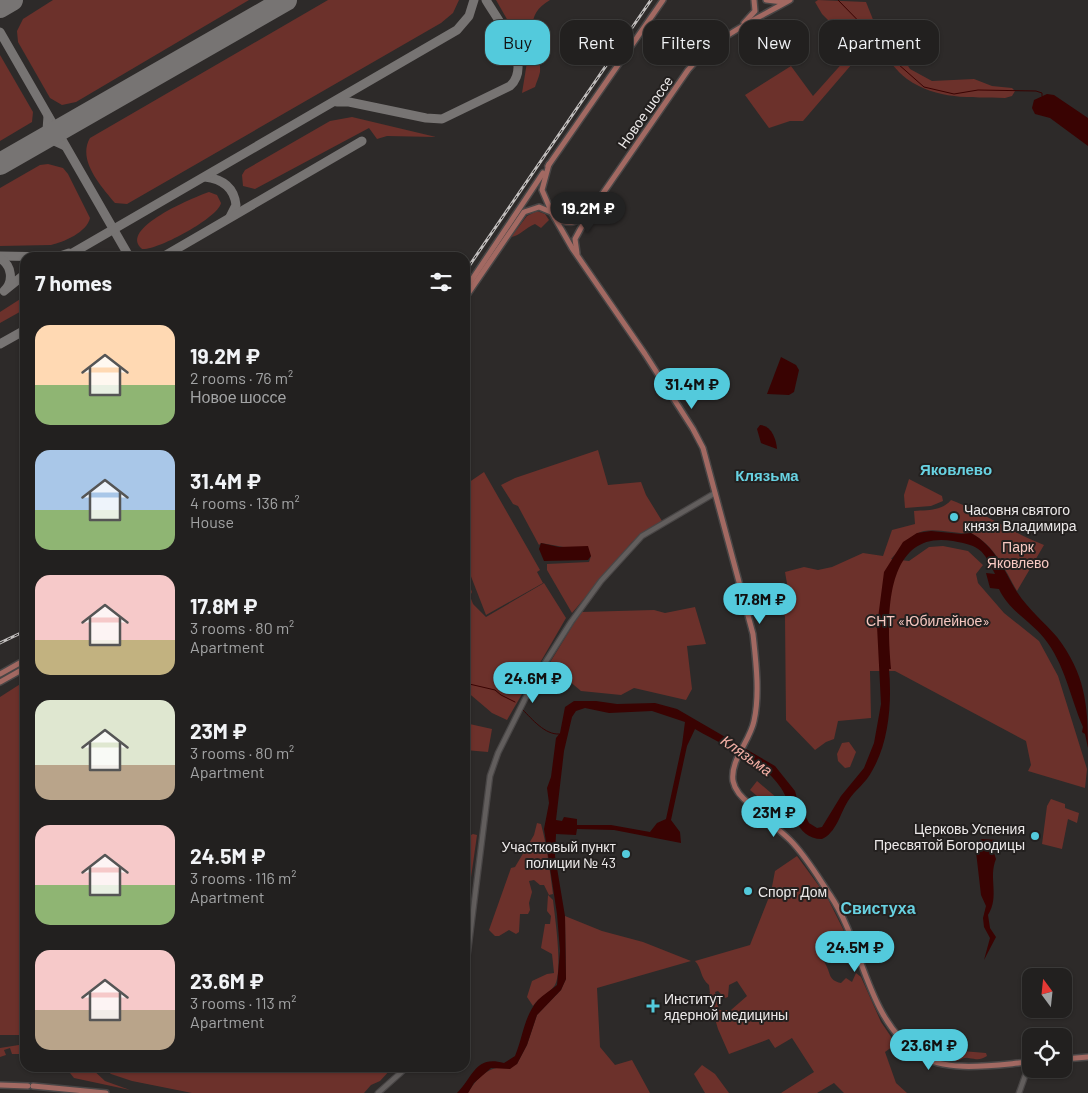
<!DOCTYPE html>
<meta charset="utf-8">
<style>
:root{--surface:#22201f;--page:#2e2d2c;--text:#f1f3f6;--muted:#a2a3a4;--line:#3f3e3d;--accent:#53cadc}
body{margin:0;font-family:Barlow,sans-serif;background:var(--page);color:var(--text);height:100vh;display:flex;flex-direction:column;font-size:19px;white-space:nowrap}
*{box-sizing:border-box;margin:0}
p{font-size:16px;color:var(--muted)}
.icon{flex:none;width:28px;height:28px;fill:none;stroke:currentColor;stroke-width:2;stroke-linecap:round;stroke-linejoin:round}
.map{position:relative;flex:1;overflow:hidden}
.sheet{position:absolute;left:20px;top:252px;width:450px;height:820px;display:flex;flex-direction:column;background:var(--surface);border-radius:15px;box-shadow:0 1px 4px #0004,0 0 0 1px var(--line)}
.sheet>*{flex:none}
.hud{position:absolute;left:485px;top:20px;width:475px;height:45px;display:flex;gap:10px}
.needle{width:32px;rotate:345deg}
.buttons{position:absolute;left:1022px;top:968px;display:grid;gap:10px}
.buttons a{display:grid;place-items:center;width:50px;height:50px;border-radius:10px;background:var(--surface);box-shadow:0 1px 4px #0004,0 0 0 1px var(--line);font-size:25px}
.price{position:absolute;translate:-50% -42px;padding:0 11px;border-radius:18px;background:var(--accent);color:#111;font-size:16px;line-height:32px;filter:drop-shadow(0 1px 2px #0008)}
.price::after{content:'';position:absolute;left:50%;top:30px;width:15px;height:11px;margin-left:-8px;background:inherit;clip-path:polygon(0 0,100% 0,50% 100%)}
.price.current{background:#222;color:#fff}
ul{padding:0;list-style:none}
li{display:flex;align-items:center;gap:15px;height:125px;padding:0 15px}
li span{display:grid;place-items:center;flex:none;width:140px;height:100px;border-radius:15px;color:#555}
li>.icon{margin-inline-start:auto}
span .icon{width:60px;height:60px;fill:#fffc;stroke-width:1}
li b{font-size:21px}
h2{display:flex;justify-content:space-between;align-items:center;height:60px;padding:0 15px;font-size:21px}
.pill{padding:0 18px;border-radius:15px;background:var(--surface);box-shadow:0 1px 4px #0004,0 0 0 1px var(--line);font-size:18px;line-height:45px}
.pill.current{background:var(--accent);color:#111}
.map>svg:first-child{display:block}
</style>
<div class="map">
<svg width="1088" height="1093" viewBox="0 0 1088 1093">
<rect width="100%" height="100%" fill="#2d2a29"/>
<g fill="#6c312b" fill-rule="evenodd">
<polygon points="53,0 249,0 76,102 62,105 50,98 18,42 17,31 23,19"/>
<path d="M328 0H459L453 13 441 23 127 204 115 203C101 186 77 160 90 138Z"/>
<path d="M496 0H550C517 19 542 44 540 72 539 77 536 83 535 87L522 93 528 56Z"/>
<path d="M818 0 866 2 874 22V34L903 58 910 69 932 81 974 79 992 86 1012 88 1015 91 1012 96 1005 98C970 97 937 100 907 79 896 71 888 58 878 49L876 45 870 42 865 44 852 64 803 121H790L769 128 745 95 791 66 813 96 854 50V46L822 14 815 2Z"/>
<polygon points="0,55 33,112 32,122 0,141"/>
<polygon points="352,117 436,137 387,136 377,139 369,128 255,189 243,186 242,175 245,170 330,121"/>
<path d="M48 164 63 168 68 174 90 218C87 232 64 242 51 245L0 246V188L40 165Z"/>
<path d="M209 192 217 195 221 203C218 218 156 251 142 249 117 229 194 197 209 192Z"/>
<path d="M537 211 545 214 549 220 541 228 535 224C526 227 520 236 511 237L527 216Z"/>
<polygon points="25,296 25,309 0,323 0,312"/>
<polygon points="598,450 608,485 641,482 646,495 662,521 632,542 572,613 547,570 547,564 589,562 591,556 569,548 541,543 539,545 518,506 513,504 501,485 515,478"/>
<polygon points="484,472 540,570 537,572 543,583 486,615 465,561 465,485"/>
<polygon points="909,479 942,496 943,501 931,506 905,508 904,495"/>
<path d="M951 500C983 512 1012 533 1044 545L1017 591C1004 568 995 546 971 533 955 535 931 525 916 534 907 539 899 551 891 559L909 561 929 547 943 546 968 551 983 565 976 574 978 583 1004 613 1039 641 1058 676 1087 769 1085 788 1028 771 1031 765 1026 741 895 671H870L871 718 838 721 834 739 826 742 815 750 786 720 785 617 782 604 790 601 785 572 804 567 818 570 832 567 863 553 883 556 892 530 915 524 914 511C927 510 942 511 951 500Z"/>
<polygon points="465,573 472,592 470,596 473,604 486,617 544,583 566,618 507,720 492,713 465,690"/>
<polygon points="695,607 706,644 687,646 692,689 686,700 634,688 621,695 581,691 549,664 581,612 654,610 665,613"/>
<polygon points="25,681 25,1035 0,1035 0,697"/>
<polygon points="465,723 492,729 488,752 465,750"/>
<polygon points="849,742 856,752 850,767 845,768 838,761 837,754 842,743"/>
<polygon points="757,781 777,798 770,807 750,790"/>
<polygon points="1051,799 1065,804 1065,808 1079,813 1077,823 1068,819 1062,849 1042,844 1047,806"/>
<path d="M537 823 541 824C547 846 550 871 553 894L549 895 544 885H540L534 880 529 881 532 892 529 903 530 910 528 914H520L519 932 516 934 509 930 499 936H495L489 930 511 868 515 867 534 835Z"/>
<polygon points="465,832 468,833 469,836 473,834 477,835 465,920"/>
<path d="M797 856 827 897 848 939 847 942 841 943 834 949H820L818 956C820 959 824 960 826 965 831 974 828 980 841 983L846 978 852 982 856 973 861 977 881 1022 896 1044 885 1052 896 1083 907 1093H844L834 1083 817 1093H781L814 1072 792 1038 775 1048 769 1039 729 1054 718 1029 708 995 710 993 709 985C700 978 702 968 695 961L750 945 771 892 775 871ZM737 981 747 996 731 1010H719L715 992 718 991 725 998 728 997 729 985Z"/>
<path d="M548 895 553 900C555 918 563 971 555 985 550 993 539 997 533 1006L527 997 532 981 547 974 554 973 552 954 541 948 545 924H550L551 916 547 911Z"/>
<path d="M565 916 602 931 643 942 691 961 597 988 600 1047 615 1065 632 1060 650 1093H468C482 1070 491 1068 517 1064L527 1045 537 1015 561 990 566 979Z"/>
<path d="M916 1034 937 1049 986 1053 987 1056C979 1061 977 1059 968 1058 963 1057 959 1062 953 1061 936 1060 914 1052 905 1036Z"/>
<polygon points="25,1044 25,1054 12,1054 10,1048 4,1050 6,1055 0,1057 0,1048"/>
<polygon points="702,1065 715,1074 729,1093 705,1093 694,1074"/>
<polygon points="64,1068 91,1068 105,1081 130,1090 74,1078 70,1073 81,1073 81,1068"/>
<polygon points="104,1068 392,1068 380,1081 371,1085 364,1093 192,1093 132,1081 111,1074"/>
</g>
<g fill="#390302" fill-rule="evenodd">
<polygon points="1047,94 1054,95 1088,118 1088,146 1050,118 1035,114 1032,108 1034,100"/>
<polygon points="781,357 796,365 799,370 794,392 789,395 767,394"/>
<path d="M760 425C772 426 776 439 777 449L761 443 757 429Z"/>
<path d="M931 531 961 534 971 533C996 547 1003 569 1017 592 1028 609 1044 622 1057 637 1085 674 1088 704 1088 748L1085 734 1082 732 1083 727C1070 697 1065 664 1044 638 1030 620 1009 611 999 589L990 588 986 573 995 574C983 549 980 546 953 541 882 529 887 623 891 669H889C892 702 889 742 872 771 866 783 855 790 848 801 840 814 836 833 822 839 794 839 793 806 781 788 762 759 723 746 695 729L687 746 671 820 680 832 681 843 614 830 577 829 576 835 556 834 555 856 565 916 566 979 561 990 537 1015 527 1045 517 1064 510 1069 491 1068 474 1083 468 1093H457C474 1076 475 1055 504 1063L515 1056C523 1037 524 1016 538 1000 543 995 551 990 557 985L560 951 557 914 544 829 549 803 547 788 551 777 556 738 560 733 565 707 574 701H596L617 704 655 703 677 709 775 766 795 791 798 802 809 823 817 828 822 827 841 796 864 768 874 743 881 704 877 626 884 572 903 542 917 533ZM585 708 609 713 652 711 685 722 682 745 666 819 657 823 650 832 611 825H577V819L564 817 562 821 556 820 564 751 572 717 576 711Z"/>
<polygon points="541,543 559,547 588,546 591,556 588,560 544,561 539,549"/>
<path d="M982 839 997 840 998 846 994 853 996 859C988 878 1000 896 988 915L990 928 996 937 984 960 990 938 984 927 983 918 986 906 981 895 975 843Z"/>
</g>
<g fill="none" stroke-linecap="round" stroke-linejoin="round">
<g stroke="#390302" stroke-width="1">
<polyline points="838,0 880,43 889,56 924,87 954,94 978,90 1036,91 1042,93 1042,96"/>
<polyline points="465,683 495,690 501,695 515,702"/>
<path d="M523 710C532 719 545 735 559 734"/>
</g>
<g stroke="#777473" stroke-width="9">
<polyline points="0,32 130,258"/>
<path d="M337 102H349L426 118 442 119 510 86C534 64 498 21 486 0"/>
<polyline points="48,116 47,130 39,142 52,140 65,146"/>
<path d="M205 177C222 179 234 187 236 205L230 217"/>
<polyline points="0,256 57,257 69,253"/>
<path d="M0 258C12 266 14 281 4 291L25 274"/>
<polyline points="64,258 457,30 469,16 474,0"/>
<polyline points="161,258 362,141"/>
<polyline points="0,344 25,330"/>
</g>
<g stroke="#777473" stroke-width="22">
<polyline points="0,7 12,0"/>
<polyline points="0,164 286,0"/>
</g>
<g stroke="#494646" stroke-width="7">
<g id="minor">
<polyline points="465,975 490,776 498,753 536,677 571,622 601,581 642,536 715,493"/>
<polyline points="378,1093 406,1068"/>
<polyline points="1019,1093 1030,1062"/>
</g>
</g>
<g stroke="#494646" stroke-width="8">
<g id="major">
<polyline points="766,0 783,2"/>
<polyline points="744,23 755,11 754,0"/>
<path d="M549 164 542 190 552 213 572 248 645 354 693 429 703 448 753 634C756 662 760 694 754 721 750 741 730 760 733 781 735 791 743 799 751 805 763 818 778 828 790 840 806 856 818 877 830 895 864 945 866 1020 920 1055 947 1074 1000 1064 1031 1062"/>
<polyline points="548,166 663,0"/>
<path d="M555 218C570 226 578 222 590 212L688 70C715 37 753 21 790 0"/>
<polyline points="577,253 575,239 587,217"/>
<polyline points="465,290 543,173"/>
<polyline points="465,298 524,212 539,207 551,212"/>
<polyline points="0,674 25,660"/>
<polyline points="0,682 25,668"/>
<polyline points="1064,1059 1088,1057"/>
<polyline points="0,1085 28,1086"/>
<polyline points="33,1086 106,1093"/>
</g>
</g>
<use href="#minor" stroke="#625e5d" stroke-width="4.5"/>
<use href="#major" stroke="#a26962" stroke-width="5"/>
<g stroke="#c1bebd" stroke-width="3">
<g id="rail">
<polyline points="465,272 651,0"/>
<polyline points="0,643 25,631"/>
</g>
</g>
<use href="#rail" stroke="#23201f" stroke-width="1" stroke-dasharray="4" stroke-linecap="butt"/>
</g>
<g fill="#53cadc" stroke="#23201f" stroke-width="2">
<circle cx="954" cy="517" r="5"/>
<circle cx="1035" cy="836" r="5"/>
<circle cx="626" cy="854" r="5"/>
<circle cx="748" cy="891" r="5"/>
<path d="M650.5 998.5h5v5h5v5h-5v5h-5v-5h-5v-5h5z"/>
</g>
<g text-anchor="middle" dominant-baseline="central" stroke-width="4" stroke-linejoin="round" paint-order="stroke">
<g font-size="14" fill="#ece9e9" stroke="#23201f">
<text transform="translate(645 112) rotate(-55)">Новое шоссе</text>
</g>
<g font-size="14" fill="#ece9e9" stroke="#23201f" text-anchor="start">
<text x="964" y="509">Часовня святого<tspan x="964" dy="16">князя Владимира</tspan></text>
<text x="1025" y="828" text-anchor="end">Церковь Успения<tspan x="1025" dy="16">Пресвятой Богородицы</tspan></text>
<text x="616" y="846" text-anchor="end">Участковый пункт<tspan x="616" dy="16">полиции № 43</tspan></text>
<text x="758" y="891">Спорт Дом</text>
<text x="664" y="998">Институт<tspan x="664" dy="16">ядерной медицины</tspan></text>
</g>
<g font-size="14" fill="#f7c8c1" stroke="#23201f">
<text x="1018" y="546">Парк<tspan x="1018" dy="16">Яковлево</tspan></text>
<text x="928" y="620">СНТ «Юбилейное»</text>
</g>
<g font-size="15" font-weight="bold" fill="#68d2e2" stroke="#23201f">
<text x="956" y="469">Яковлево</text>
<text x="767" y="475">Клязьма</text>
</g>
<g font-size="15" font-style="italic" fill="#f4b0a6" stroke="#23201f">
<text transform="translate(747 755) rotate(35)">Клязьма</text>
</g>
<g font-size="16" font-weight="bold" fill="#68d2e2" stroke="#23201f">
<text x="878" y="907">Свистуха</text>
</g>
</g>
</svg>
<div class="buttons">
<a><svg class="needle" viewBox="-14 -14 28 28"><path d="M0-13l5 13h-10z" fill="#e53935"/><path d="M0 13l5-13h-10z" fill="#a2a3a4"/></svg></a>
<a><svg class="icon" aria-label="locate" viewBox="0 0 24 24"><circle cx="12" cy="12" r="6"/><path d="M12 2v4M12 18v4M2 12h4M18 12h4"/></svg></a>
</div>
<b class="price current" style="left:588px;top:234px">19.2M ₽</b>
<b class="price" style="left:692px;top:410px">31.4M ₽</b>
<b class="price" style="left:760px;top:625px">17.8M ₽</b>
<b class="price" style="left:533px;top:704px">24.6M ₽</b>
<b class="price" style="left:774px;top:838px">23M ₽</b>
<b class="price" style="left:855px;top:973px">24.5M ₽</b>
<b class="price" style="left:929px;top:1071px">23.6M ₽</b>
<div class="hud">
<a class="pill current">Buy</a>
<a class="pill">Rent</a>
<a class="pill">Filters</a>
<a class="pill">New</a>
<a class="pill">Apartment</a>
</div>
<section class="sheet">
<h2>7 homes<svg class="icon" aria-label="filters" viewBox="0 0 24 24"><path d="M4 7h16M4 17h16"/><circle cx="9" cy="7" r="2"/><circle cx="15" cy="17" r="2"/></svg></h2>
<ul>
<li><span style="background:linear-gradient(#ffd9b3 60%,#8fb573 0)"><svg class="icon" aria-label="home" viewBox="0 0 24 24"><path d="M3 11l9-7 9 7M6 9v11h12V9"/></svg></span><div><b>19.2M ₽</b><p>2 rooms · 76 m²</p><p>Новое шоссе</p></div></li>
<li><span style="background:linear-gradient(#a9c7e8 60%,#8fb573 0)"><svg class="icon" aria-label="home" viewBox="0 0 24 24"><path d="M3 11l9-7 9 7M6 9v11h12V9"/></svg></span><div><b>31.4M ₽</b><p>4 rooms · 136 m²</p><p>House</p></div></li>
<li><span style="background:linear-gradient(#f6c9c9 65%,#c2b280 0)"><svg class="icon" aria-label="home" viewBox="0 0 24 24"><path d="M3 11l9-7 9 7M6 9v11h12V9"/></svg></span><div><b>17.8M ₽</b><p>3 rooms · 80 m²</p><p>Apartment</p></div></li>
<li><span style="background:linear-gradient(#dfe7d0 65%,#b9a48a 0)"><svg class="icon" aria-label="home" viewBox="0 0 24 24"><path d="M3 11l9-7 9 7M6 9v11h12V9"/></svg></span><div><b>23M ₽</b><p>3 rooms · 80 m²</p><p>Apartment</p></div></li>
<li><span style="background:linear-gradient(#f6c9c9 60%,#8fb573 0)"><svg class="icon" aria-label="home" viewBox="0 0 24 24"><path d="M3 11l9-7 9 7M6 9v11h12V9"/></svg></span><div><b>24.5M ₽</b><p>3 rooms · 116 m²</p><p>Apartment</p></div></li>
<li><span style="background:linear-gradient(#f6c9c9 60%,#b9a48a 0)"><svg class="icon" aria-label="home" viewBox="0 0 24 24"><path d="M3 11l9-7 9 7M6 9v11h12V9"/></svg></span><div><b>23.6M ₽</b><p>3 rooms · 113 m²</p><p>Apartment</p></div></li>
</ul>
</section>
</div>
